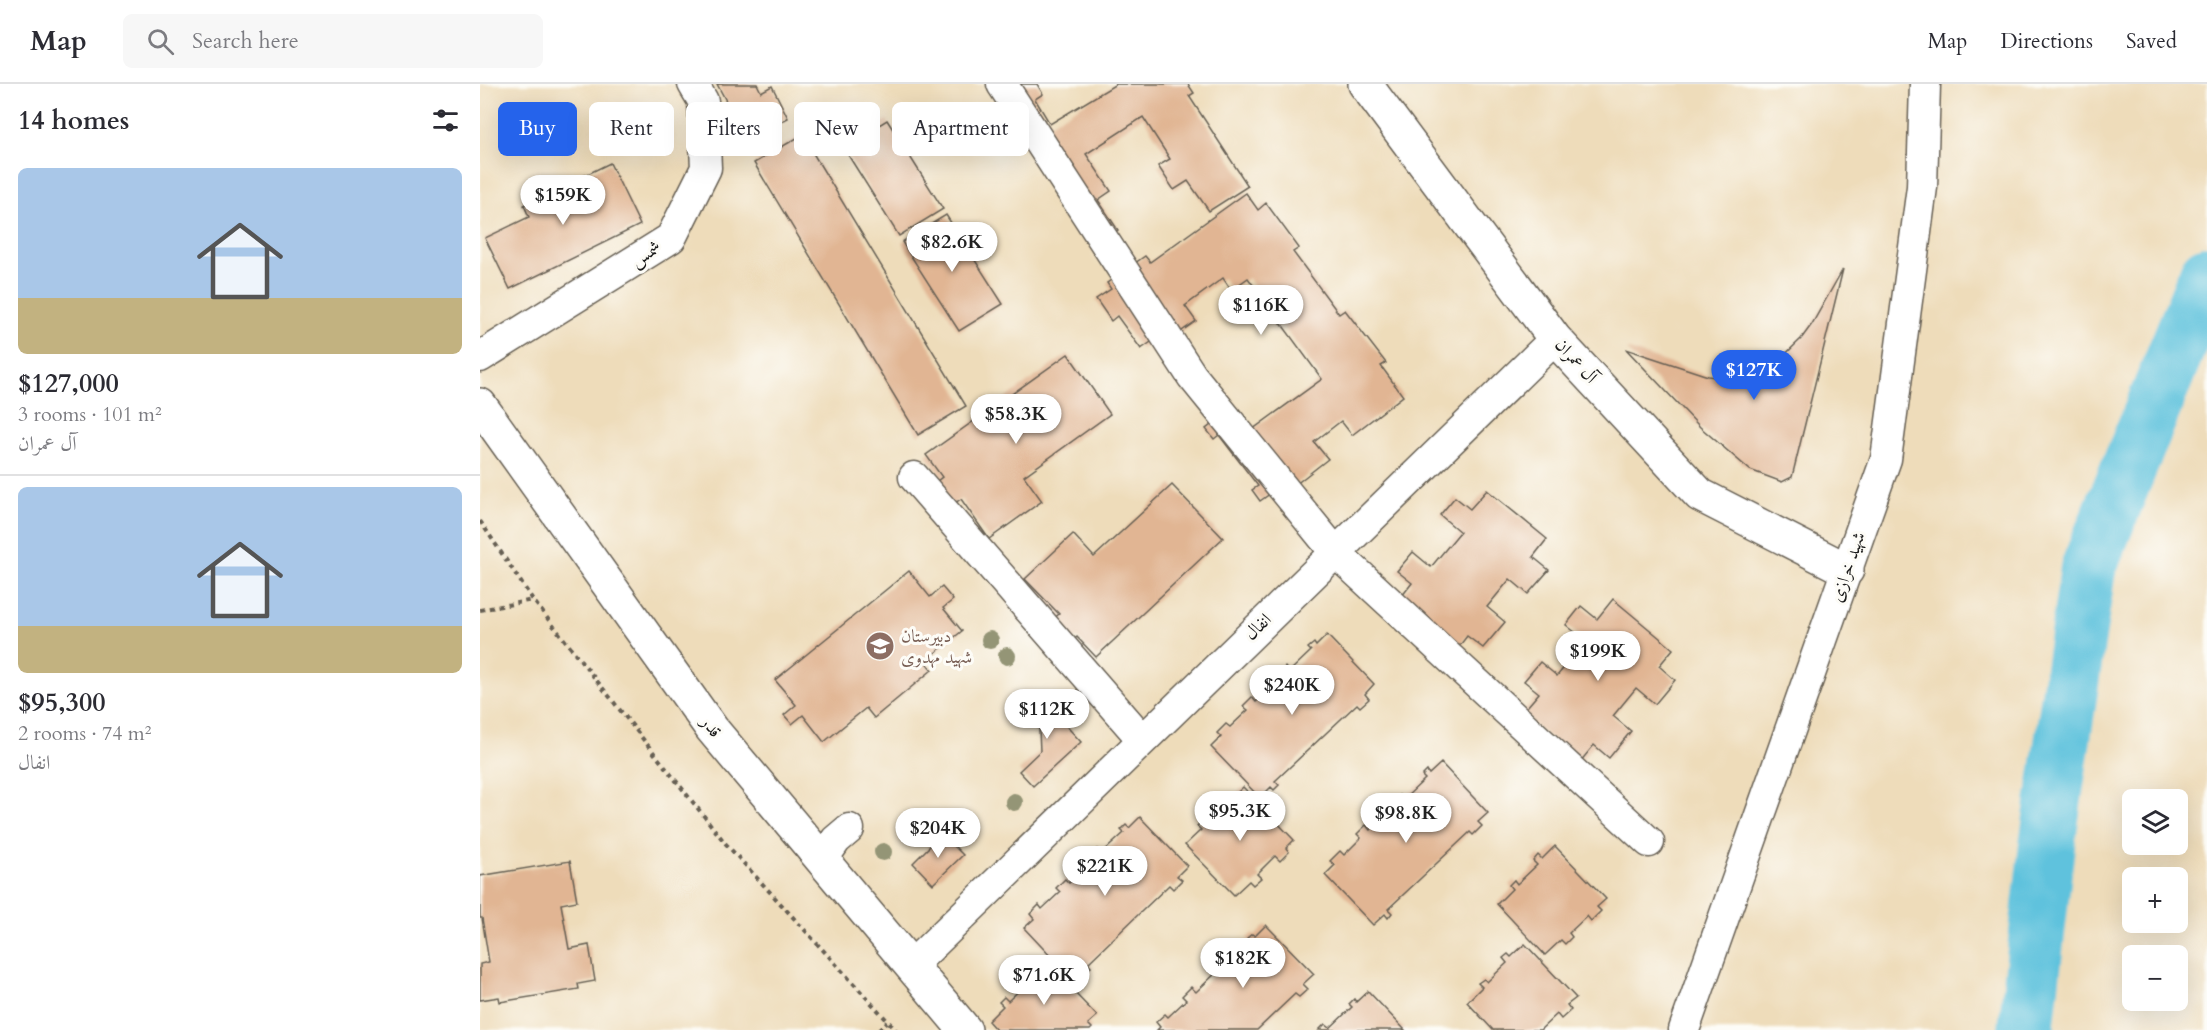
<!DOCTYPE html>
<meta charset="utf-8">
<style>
:root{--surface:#fff;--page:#f7f7f7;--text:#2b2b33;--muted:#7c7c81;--line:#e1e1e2;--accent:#2563eb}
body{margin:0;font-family:Cardo,Amiri,serif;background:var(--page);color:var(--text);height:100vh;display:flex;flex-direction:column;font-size:22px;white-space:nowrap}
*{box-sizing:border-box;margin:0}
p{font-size:20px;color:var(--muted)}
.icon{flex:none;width:33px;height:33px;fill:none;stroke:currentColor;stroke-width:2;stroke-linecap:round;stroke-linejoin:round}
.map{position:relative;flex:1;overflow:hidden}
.details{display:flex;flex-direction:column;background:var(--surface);width:480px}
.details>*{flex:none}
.banner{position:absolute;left:18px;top:18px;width:570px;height:54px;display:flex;gap:12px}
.tools{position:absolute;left:1642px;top:705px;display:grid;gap:12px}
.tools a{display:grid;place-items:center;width:66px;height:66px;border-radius:9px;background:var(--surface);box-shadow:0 6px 24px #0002;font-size:30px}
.price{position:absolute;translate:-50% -51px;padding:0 14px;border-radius:21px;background:#fff;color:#222;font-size:20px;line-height:39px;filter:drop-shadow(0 2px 3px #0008)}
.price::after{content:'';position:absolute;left:50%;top:36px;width:18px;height:14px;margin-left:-9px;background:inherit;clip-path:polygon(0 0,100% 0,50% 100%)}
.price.on{background:var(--accent);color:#fff}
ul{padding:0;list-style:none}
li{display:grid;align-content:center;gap:12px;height:318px;padding:0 18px}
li+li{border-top:2px solid var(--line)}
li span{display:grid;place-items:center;height:186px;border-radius:9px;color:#555}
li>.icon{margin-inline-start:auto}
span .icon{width:108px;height:108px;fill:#fffc;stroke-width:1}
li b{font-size:26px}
h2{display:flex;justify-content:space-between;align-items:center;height:72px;padding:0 18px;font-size:26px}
.tag{padding:0 21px;border-radius:9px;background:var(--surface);box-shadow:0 6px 24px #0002;font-size:21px;line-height:54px}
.tag.on{background:var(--accent);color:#fff}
header{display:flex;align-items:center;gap:36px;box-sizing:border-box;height:84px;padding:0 30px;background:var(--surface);border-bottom:2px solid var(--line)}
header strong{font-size:28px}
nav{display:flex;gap:33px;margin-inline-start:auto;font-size:21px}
.search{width:420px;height:54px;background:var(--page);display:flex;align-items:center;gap:15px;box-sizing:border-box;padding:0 21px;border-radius:9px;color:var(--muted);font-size:22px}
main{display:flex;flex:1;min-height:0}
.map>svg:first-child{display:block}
</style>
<header>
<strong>Map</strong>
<div class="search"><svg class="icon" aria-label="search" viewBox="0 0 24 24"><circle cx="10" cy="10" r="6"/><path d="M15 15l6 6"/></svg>Search here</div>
<nav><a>Map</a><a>Directions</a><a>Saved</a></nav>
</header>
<main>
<section class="details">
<h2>14 homes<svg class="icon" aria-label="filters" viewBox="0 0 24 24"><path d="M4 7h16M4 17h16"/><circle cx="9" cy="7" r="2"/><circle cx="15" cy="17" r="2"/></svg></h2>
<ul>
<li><span style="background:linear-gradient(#a9c7e8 70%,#c2b280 0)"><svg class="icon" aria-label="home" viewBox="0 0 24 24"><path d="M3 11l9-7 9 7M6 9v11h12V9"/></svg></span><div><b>$127,000</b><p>3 rooms · 101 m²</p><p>آل عمران</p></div></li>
<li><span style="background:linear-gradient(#a9c7e8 75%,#c2b280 0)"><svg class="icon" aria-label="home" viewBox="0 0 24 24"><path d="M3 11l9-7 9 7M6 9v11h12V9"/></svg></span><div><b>$95,300</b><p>2 rooms · 74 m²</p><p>انفال</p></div></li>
</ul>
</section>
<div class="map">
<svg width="1727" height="946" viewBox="0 0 1727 946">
<rect width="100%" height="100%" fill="#fdfcf7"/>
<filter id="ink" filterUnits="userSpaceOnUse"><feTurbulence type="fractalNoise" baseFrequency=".0167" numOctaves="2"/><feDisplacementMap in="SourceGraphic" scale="12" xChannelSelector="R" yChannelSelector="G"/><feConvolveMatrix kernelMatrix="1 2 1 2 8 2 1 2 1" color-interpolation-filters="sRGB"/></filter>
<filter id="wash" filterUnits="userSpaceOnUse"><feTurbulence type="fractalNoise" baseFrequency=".008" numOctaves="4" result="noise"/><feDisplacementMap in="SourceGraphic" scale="24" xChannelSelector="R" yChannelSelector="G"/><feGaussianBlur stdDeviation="1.35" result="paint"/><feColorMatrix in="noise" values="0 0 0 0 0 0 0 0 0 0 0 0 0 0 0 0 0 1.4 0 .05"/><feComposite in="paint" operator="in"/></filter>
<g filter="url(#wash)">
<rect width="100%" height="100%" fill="#eedcba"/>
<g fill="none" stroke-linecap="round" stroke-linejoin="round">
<polyline stroke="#5fc2dd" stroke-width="56" points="1546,946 1567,761 1608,485 1727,190"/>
</g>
<g id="blocks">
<g fill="#e1b593">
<polygon points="237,0 277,0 281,8 292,2 308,34 267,56"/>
<polygon points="509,0 557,0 563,10 555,15 570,40 636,0 708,0 714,9 709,12 768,102 729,127 708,97 694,106 678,82 690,75 663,33 606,70 631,107 618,116 638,146 612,162"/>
<polygon points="407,36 463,125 419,152 363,63"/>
<polygon points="322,51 486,322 438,351 274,79"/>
<polygon points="130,79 160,141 30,205 5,154 49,133 44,121"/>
<polygon points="766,109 778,126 786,119 819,164 813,168 859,230 865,226 906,279 901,282 923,312 872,351 861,337 834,358 848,375 806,408 801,402 780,417 772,406 778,402 739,351 734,355 726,345 748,328 773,345 842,295 768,194 751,206 743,194 705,222 716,237 679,263 674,256 661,265 637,232 631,237 616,215 631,205 627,199 665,172 670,178"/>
<polygon points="466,131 523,220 479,247 422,158"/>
<polygon points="1363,185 1312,393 1302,398 1270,386 1220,343 1146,265 1228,292 1257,296 1293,282 1321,255 1332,240"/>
<polygon points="588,270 630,330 544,392 562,417 509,455 481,415 472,421 456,398 462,393 446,371"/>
<polygon points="692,401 743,454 616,573 597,553 591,558 571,537 579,530 545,495 593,450 614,473"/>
<polygon points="1007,406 1067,455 1053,473 1069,486 1048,510 1030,495 1007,523 1025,538 1003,564 987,552 974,569 915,521 932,499 917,487 933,468 951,483 980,448 960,431 975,413 990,425"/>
<polygon points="429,487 450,513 462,503 473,516 463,524 482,547 445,577 452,586 394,634 386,624 344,658 323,631 312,640 304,631 316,621 295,596"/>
<polygon points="1133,515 1193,565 1179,582 1195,596 1175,620 1156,604 1133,632 1151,647 1129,674 1114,661 1100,678 1041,630 1059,609 1044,597 1060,578 1077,592 1106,557 1086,541 1101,522 1117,535"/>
<polygon points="847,551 894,600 885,610 889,615 880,623 877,620 795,697 799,701 794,706 791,703 780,714 731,663 741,653 737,649 746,640 750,643 768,626 763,622 772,613 776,618 803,593 799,589 805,583 809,588 831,567 828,564 834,559 836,562"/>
<polygon points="557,610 601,658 553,702 539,687 560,667 559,645 540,625"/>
<polygon points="961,679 1008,729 998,738 1002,742 993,751 990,748 908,825 912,829 908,834 905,830 893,841 845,791 855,781 850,777 860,767 864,771 881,754 877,750 886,741 890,746 916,721 913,717 919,711 923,716 945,695 942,692 947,687 949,690"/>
<polygon points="763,703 814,756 806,764 809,768 800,777 795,772 777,790 781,794 773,801 769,797 754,811 705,761 721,746 717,742 722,737 725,740 746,722 741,717 746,712 750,716"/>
<polygon points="660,733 707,782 697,792 702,796 693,805 689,801 608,879 611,883 606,887 604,884 592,895 544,844 554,835 550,830 559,821 562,825 580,808 576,804 585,795 589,799 615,775 611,770 617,765 622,769 644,749 641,746 646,741 649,744"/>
<polygon points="462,750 483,771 453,800 433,779"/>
<polygon points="1075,762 1126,815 1117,823 1121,827 1111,837 1107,832 1089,849 1092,853 1085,860 1081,856 1065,871 1017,820 1032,805 1029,801 1034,796 1037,800 1057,781 1053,777 1058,771 1062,775"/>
<polygon points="90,777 97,817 81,820 89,865 109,861 115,897 98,900 99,905 20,918 19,913 0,916 0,880 9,878 2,834 0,834 0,792"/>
<polygon points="786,841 834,890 823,900 828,905 819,913 815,910 777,946 677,946 680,943 676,938 685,930 688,933 706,916 702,912 711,903 716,908 742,883 737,879 744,873 748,878 770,857 767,854 772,850 775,852"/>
<polygon points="1045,860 1096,914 1087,921 1091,926 1081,935 1077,930 1060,946 1013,946 987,918 1002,903 998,899 1004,895 1007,898 1027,879 1023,874 1028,870 1031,873"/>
<polygon points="566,879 617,932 608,940 612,944 610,946 516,946 508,937 523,922 519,918 524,913 528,917 548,898 544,894 549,888 552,892"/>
<polygon points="888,907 925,946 839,946 845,940 850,944 872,923 869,920 874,915 876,918"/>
</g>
</g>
</g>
<g filter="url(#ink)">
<use href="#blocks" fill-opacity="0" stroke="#665f53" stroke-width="1.5"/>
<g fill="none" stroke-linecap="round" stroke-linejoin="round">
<g stroke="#665f53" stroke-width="33">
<g id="minor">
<polyline points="522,0 712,292 855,468 1169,758"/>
<polyline points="0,273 191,154 226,84 223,17 213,0"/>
<polyline points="434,393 662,655"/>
<polyline points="349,785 347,769 356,756 369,745"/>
<polyline points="431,882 1075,255"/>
<polyline points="1204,946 1406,375 1442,103 1445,0"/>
</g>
</g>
<g stroke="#665f53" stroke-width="36">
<g id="tertiary">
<polyline points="885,0 1075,255 1220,411 1367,486"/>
<polyline points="0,321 232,645 485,946"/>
</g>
</g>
<g stroke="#665f53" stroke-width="4" stroke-dasharray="4.5 4.5" stroke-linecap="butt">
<polyline points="0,437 53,516 246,760 416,946"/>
<polyline points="0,526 53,516"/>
<polyline points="399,946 407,938"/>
</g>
<use href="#minor" stroke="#fff" stroke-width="30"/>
<use href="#tertiary" stroke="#fff" stroke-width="33"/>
</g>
<g fill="#949576">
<circle cx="510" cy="556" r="9"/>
<circle cx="527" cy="572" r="9"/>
<circle cx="534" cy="718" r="9"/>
<circle cx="403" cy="768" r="9"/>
</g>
</g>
<defs>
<g id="school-disc" transform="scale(1.5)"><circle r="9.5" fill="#8d6e63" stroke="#fdfcf7"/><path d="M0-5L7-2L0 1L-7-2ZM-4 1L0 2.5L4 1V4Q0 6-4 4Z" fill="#fff"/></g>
</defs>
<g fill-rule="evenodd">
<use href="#school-disc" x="400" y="562"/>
</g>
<g text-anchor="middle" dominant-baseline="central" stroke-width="6" stroke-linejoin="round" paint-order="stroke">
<g font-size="18" fill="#1c1c1c" stroke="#fdfcf7">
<text transform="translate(166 170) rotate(-32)">شمس</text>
<text transform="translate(1096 277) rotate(48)">آل عمران</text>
<text transform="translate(1368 483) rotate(-71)">شهید خرازی</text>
<text transform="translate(778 543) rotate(-44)">انفال</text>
<text transform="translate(231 643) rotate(52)">قدر</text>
</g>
<g font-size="18" fill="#785e54" stroke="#fdfcf7" text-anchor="start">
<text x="421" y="552">دبیرستان<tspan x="421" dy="21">شهید مهدوی</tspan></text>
</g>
</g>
</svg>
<div class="tools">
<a><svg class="icon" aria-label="layers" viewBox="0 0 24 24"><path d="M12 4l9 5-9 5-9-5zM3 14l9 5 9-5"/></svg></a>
<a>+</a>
<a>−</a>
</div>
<b class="price" style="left:83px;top:142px">$159K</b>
<b class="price" style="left:472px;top:189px">$82.6K</b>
<b class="price" style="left:781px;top:252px">$116K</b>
<b class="price on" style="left:1274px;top:317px">$127K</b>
<b class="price" style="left:536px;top:361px">$58.3K</b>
<b class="price" style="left:1118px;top:598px">$199K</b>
<b class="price" style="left:812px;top:632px">$240K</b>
<b class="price" style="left:567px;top:656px">$112K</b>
<b class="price" style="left:760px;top:758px">$95.3K</b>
<b class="price" style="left:926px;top:760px">$98.8K</b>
<b class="price" style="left:458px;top:775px">$204K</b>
<b class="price" style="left:625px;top:813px">$221K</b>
<b class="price" style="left:763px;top:905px">$182K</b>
<b class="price" style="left:564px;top:922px">$71.6K</b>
<div class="banner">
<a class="tag on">Buy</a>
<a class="tag">Rent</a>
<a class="tag">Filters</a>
<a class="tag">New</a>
<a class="tag">Apartment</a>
</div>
</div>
</main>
